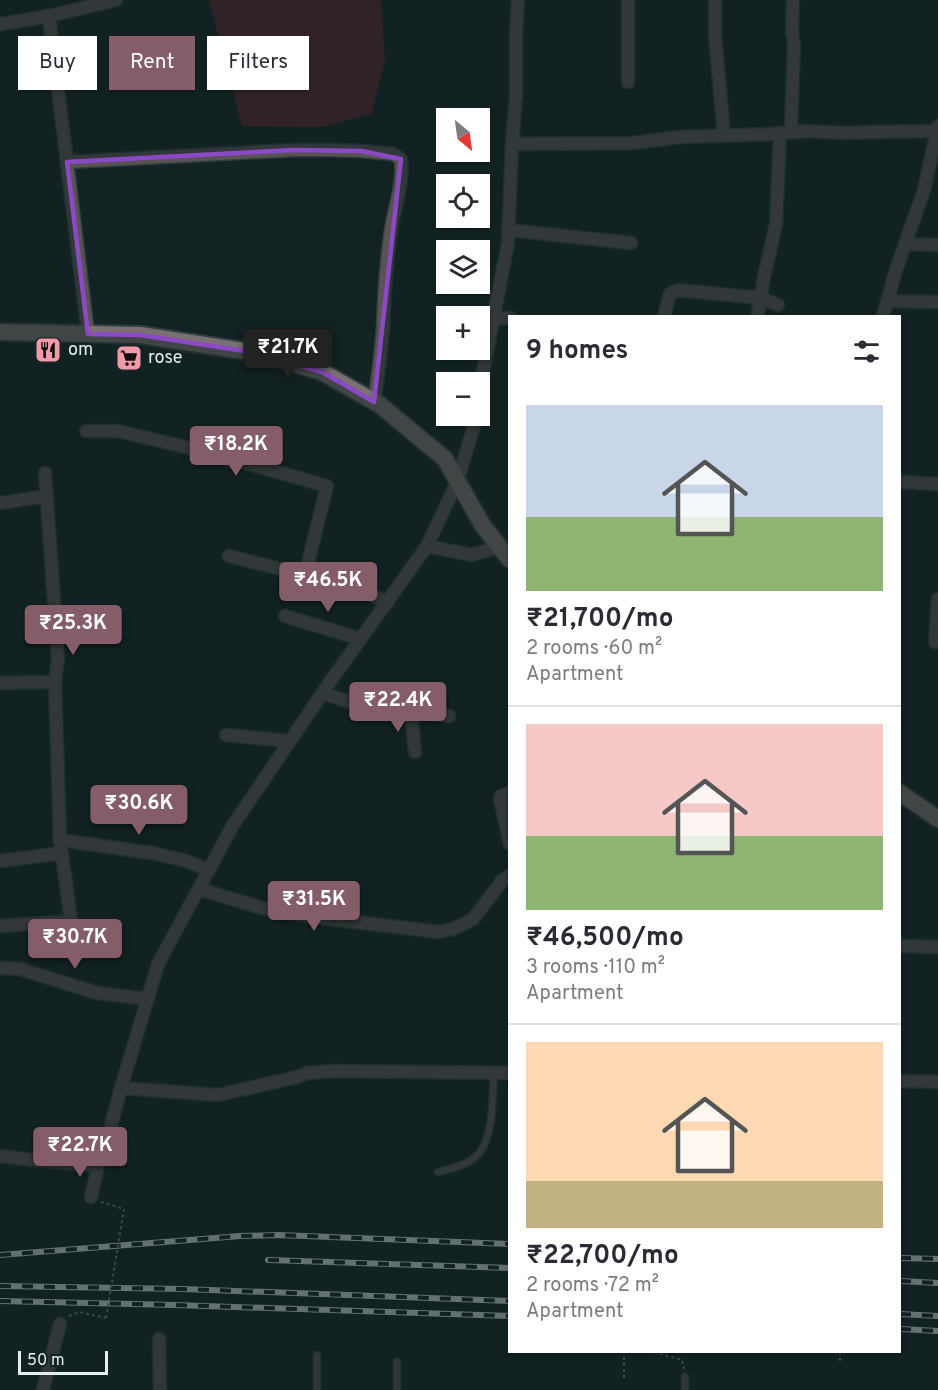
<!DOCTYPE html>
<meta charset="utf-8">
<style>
:root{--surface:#fff;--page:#f2f2f3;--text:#2b2b33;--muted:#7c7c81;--line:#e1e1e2;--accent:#855d68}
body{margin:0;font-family:Overpass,sans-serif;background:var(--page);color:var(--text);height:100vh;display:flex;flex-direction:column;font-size:22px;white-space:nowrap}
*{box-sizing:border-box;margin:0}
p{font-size:20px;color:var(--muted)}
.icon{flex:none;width:33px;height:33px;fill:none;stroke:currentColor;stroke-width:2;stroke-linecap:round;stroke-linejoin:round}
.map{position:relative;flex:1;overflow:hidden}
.side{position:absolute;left:508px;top:315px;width:393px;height:1038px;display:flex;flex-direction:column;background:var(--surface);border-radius:0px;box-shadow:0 2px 4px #0004}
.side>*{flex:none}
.top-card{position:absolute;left:18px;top:36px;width:400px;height:54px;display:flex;gap:12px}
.needle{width:39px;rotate:151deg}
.buttons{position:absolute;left:436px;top:108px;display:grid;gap:12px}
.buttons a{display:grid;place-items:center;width:54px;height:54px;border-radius:0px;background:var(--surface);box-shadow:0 2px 4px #0004;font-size:30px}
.scale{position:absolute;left:18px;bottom:15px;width:90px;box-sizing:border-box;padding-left:6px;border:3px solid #e4eeee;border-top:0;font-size:16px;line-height:21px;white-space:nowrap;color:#e4eeee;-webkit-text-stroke:4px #132223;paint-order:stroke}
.price{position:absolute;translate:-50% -51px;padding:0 14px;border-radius:6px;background:var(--accent);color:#fff;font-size:20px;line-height:39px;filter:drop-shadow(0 2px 3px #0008)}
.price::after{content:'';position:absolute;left:50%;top:36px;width:18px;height:14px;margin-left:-9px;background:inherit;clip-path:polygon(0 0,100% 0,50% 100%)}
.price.active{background:#222;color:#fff}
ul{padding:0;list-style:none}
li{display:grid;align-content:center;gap:12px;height:318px;padding:0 18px}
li+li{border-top:2px solid var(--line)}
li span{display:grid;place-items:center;height:186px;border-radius:0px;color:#555}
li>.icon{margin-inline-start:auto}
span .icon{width:108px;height:108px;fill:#fffc;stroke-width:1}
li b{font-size:26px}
h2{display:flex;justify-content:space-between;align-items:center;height:72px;padding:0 18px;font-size:26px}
.tag{padding:0 21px;border-radius:0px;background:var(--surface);box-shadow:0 2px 4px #0004;font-size:21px;line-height:54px}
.tag.active{background:var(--accent);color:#fff}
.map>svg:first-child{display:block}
</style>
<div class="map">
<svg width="938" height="1390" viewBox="0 0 938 1390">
<rect width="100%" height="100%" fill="#132223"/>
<polygon fill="#58232e" points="209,0 381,0 385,60 372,113 322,127 242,126"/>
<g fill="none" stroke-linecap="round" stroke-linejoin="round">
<g stroke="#303f3f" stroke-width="9">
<g id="service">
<path d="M438 1172C450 1169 463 1166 473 1159 495 1143 492 1098 494 1073"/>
<polyline points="685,1377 685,1390"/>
<polyline points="317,1390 317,1355"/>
<polyline points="397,1390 397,1362"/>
</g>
</g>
<g stroke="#303f3f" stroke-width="15">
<g id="minor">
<polyline points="715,0 715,34 724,136"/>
<polyline points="49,16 88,334"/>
<polyline points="0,24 49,16 116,0"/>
<polyline points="628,82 628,0"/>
<polyline points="791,132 794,44 792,32 793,0"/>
<polyline points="512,144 516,97 516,32 518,0"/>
<path d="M67 162 294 150H331L362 151 393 154 401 159C404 186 393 210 390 237 386 267 384 298 383 329 381 353 378 378 374 402"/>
<polyline points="508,230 631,243"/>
<polyline points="905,244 938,245"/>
<polyline points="887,301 938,302"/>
<polyline points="664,316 670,294 678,290 761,298 778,305"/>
<polyline points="757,316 761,298 763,282 776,224 780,133"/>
<polyline points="883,316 896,270 924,190 938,126"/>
<polyline points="494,318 510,318"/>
<polyline points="480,402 483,371 508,243 512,144 633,143 680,137 772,134 807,131 842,133 874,132 937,131"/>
<polyline points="86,431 118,431 210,453 232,462 242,462 327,486 305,575"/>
<polyline points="900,482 938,484"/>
<polyline points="0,503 47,496"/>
<polyline points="427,546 471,555 499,547"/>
<path d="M229 556C282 570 337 581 388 602"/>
<polyline points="285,616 361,639"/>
<polyline points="935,642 938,599"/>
<polyline points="0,683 55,682"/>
<polyline points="323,693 358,705 449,716"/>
<polyline points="411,711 415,752"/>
<polyline points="226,735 289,741"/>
<polyline points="510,793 501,796 500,799 510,844"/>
<polyline points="60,840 152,853 183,860 209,870"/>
<polyline points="0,861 62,853"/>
<polyline points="199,889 262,908 305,916 439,932 453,929 473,919 502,881 510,875"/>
<polyline points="0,926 71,921 60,840 55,682 58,659 45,473"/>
<polyline points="900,946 938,947"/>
<polyline points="0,968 20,969 97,993 148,999"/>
<polyline points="900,1081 938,1082"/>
<polyline points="121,1088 218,1095 297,1077 307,1073 334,1071 510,1073"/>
<polyline points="0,1156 48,1162 98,1166 106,1144 121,1088 158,964 233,825 332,679 427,546 457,482 477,416"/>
<polyline points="91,1197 98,1166"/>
<polyline points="159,1339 160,1390"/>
<polyline points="43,1390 60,1324"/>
</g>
</g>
<g stroke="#303f3f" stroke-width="20">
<g id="secondary">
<polyline points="0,332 140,335 257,353 322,372 380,405 445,459 483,526 510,560"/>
<polyline points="900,793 938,819"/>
</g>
</g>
<g stroke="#687575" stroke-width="2" stroke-dasharray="3 3" stroke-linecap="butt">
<polyline points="101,1202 124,1209"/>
<polyline points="69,1316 79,1312 106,1318"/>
<polyline points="636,1352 653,1352 682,1360 684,1369"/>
<polyline points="840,1361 840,1352"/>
<polyline points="624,1378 624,1352"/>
</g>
<use href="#service" stroke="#5a5354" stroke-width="6"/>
<use href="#minor" stroke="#5a5354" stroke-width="12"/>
<use href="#secondary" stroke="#7b7071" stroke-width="16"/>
<g stroke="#c5d0d0" stroke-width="6">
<g id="rail">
<polyline points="0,1255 240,1236 279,1235 510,1244"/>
<polyline points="900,1258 938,1259"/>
<polyline points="268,1260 510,1268"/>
<polyline points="900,1281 938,1283"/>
<polyline points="0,1286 183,1289 510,1301"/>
<polyline points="0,1301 175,1305 510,1316"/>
<polyline points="900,1314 938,1316"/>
<polyline points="900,1329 938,1331"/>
</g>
</g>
<use href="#rail" stroke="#132223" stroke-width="4" stroke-dasharray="11" stroke-linecap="butt"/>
<polyline stroke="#687575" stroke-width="2" stroke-dasharray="3 3" stroke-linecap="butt" points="106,1318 124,1209"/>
</g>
<path d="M0 0H938V1390H0ZM294 150 362 151 401 159 374 402 322 372 257 353 140 335 88 334 67 162Z" fill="#132223" fill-opacity=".55" fill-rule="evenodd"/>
<path fill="none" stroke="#8b49c6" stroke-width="4.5" stroke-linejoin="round" d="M294 150 362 151 401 159 374 402 322 372 257 353 140 335 88 334 67 162Z"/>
<defs>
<g id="restaurant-square" transform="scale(1.35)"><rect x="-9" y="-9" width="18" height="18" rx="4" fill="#f39aa9" stroke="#132223"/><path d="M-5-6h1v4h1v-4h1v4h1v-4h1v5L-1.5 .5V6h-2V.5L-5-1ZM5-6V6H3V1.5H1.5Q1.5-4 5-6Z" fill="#111"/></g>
<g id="supermarket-square" transform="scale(1.35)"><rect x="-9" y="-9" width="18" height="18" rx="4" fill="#f39aa9" stroke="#132223"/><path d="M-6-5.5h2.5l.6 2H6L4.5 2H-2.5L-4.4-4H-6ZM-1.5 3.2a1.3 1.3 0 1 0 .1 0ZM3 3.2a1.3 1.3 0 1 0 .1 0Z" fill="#111"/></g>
</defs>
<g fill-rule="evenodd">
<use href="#restaurant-square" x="48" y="350"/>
<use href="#supermarket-square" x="129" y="358"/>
</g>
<g text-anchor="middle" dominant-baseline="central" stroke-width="4.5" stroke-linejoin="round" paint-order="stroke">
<g font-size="18" fill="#e4eeee" stroke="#132223" text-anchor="start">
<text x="68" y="350">om</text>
<text x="148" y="358">rose</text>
</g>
</g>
</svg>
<div class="buttons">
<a><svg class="needle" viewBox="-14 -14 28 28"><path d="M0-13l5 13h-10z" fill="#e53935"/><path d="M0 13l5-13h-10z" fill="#7c7c81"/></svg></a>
<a><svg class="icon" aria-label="locate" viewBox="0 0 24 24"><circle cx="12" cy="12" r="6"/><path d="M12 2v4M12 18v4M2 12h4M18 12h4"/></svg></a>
<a><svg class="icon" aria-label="layers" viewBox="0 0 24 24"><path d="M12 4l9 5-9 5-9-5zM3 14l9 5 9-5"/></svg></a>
<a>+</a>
<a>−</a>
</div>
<div class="scale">50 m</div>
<b class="price active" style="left:288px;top:380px">₹21.7K</b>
<b class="price" style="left:236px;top:477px">₹18.2K</b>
<b class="price" style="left:328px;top:613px">₹46.5K</b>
<b class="price" style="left:73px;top:656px">₹25.3K</b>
<b class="price" style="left:398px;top:733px">₹22.4K</b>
<b class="price" style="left:139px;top:836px">₹30.6K</b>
<b class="price" style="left:314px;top:932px">₹31.5K</b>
<b class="price" style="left:75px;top:970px">₹30.7K</b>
<b class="price" style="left:80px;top:1178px">₹22.7K</b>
<div class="top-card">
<a class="tag">Buy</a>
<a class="tag active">Rent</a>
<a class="tag">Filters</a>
</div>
<section class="side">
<h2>9 homes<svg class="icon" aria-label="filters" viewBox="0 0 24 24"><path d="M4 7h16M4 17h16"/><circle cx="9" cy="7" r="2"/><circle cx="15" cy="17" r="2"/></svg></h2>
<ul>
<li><span style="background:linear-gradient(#c9d6e8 60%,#8fb573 0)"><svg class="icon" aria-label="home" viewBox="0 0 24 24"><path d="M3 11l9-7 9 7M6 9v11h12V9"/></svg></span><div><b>₹21,700/mo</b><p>2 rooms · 60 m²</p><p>Apartment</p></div></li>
<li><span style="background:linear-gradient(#f6c9c9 60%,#8fb573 0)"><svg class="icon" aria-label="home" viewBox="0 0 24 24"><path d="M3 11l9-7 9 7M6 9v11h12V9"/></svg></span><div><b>₹46,500/mo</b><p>3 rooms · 110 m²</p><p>Apartment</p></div></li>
<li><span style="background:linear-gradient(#ffd9b3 75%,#c2b280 0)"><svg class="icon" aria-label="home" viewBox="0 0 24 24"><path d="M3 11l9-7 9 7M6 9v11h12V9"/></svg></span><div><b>₹22,700/mo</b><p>2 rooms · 72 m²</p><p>Apartment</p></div></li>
</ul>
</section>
</div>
